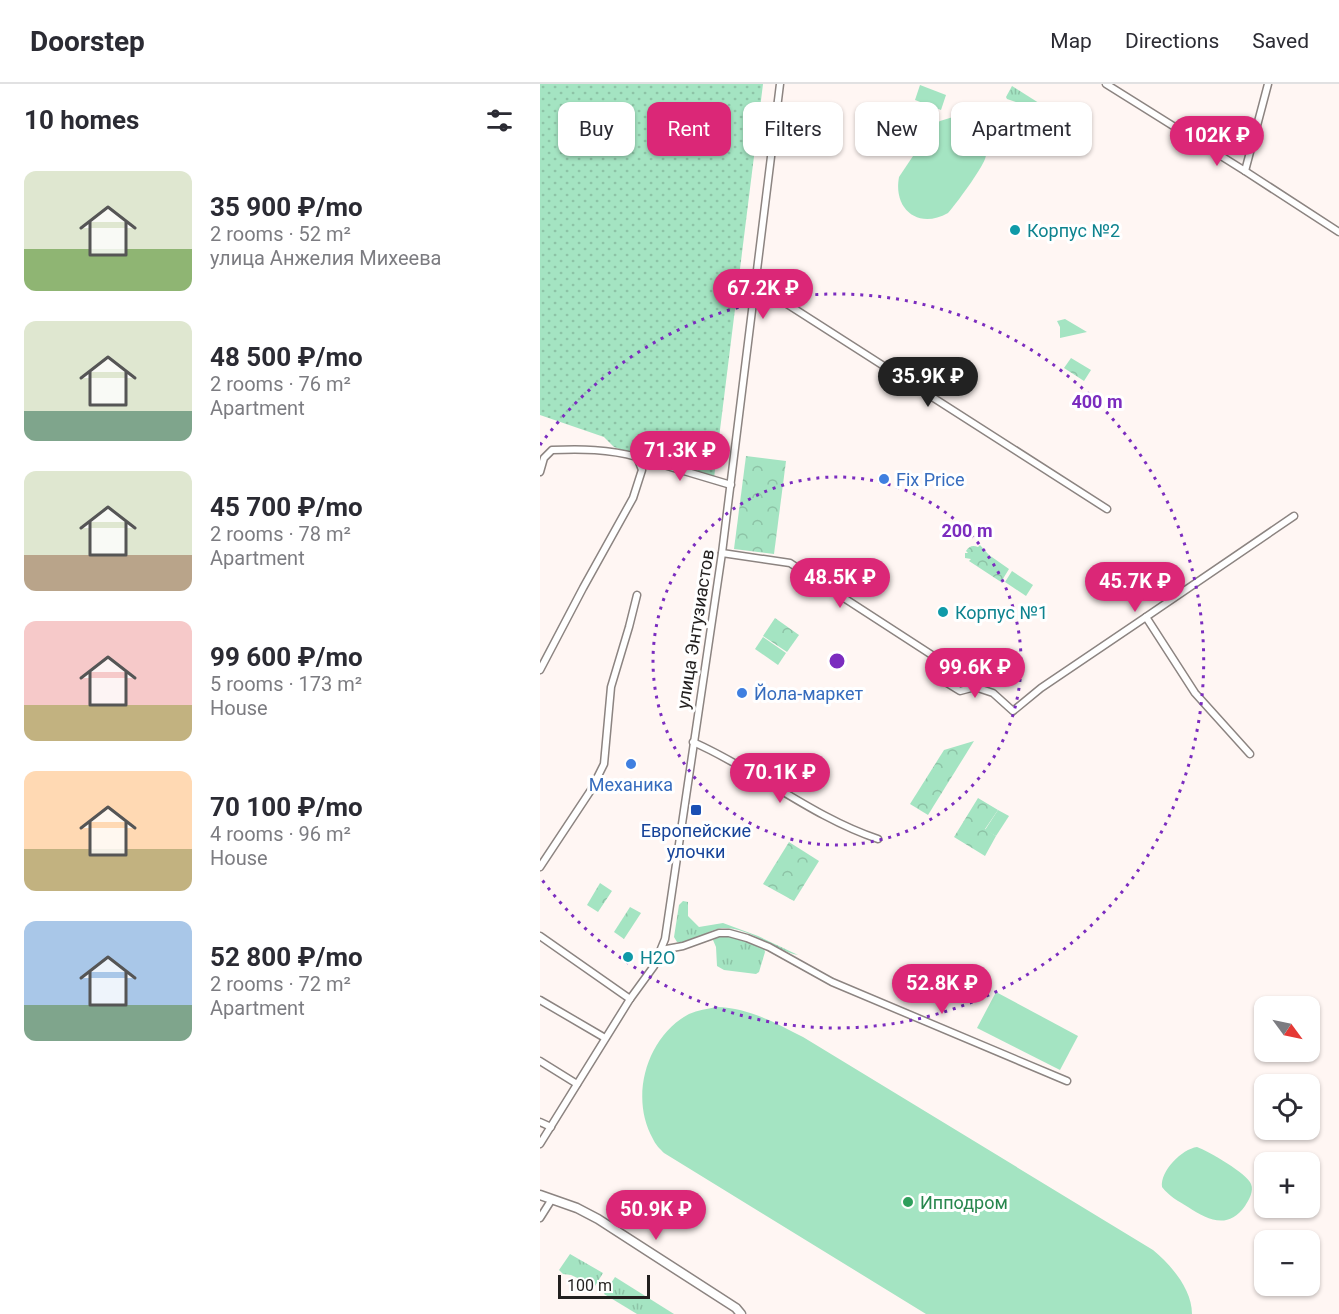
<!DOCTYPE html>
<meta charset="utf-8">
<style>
:root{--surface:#fff;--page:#f2f2f3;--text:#2b2b33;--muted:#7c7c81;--line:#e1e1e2;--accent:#db2777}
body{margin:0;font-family:Roboto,sans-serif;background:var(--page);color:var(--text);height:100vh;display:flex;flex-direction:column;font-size:22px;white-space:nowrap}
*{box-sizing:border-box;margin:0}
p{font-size:20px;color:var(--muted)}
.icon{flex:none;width:33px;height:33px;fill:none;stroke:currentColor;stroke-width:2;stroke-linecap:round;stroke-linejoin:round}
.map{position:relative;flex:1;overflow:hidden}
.sheet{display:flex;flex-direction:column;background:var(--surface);width:540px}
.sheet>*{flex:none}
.banner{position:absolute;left:18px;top:18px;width:570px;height:54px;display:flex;gap:12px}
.needle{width:39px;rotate:123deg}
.buttons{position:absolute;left:714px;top:912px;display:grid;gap:12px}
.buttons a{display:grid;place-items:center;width:66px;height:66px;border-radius:12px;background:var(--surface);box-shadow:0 2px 4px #0004;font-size:30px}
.scale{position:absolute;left:18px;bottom:15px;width:92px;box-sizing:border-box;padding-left:6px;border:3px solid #221f1e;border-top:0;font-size:16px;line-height:21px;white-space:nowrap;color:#221f1e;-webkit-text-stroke:4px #fff;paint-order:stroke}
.price{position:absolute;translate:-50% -51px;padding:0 14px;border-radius:21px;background:var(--accent);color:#fff;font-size:20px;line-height:39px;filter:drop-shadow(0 2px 3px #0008)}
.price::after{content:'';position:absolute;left:50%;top:36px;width:18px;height:14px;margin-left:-9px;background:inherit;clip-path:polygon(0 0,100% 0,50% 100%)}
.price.on{background:#222;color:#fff}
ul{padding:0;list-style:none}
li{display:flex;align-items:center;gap:18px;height:150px;padding:0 24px}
li span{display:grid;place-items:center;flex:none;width:168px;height:120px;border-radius:12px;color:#555}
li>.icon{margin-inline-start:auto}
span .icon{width:72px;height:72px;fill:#fffc;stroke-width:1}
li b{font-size:26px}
h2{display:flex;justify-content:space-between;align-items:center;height:72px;padding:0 24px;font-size:26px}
.pill{padding:0 21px;border-radius:12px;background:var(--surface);box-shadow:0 2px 4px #0004;font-size:21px;line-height:54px}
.pill.on{background:var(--accent);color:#fff}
header{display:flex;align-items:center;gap:36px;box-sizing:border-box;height:84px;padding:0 30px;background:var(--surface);border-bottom:2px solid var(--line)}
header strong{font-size:28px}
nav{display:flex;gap:33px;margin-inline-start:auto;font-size:21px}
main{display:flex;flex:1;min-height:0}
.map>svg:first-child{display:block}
</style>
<header>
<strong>Doorstep</strong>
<nav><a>Map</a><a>Directions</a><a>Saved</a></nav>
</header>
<main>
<section class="sheet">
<h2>10 homes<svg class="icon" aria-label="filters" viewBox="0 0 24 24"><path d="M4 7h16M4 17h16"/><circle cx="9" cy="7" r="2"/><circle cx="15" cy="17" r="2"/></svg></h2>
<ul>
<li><span style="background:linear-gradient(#dfe7d0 65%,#8fb573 0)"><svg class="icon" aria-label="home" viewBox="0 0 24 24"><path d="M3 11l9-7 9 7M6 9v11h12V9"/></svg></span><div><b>35 900 ₽/mo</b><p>2 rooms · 52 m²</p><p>улица Анжелия Михеева</p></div></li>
<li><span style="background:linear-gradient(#dfe7d0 75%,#7fa58c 0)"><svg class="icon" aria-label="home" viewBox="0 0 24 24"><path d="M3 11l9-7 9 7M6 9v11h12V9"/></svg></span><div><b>48 500 ₽/mo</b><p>2 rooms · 76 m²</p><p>Apartment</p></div></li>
<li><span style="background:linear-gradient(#dfe7d0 70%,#b9a48a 0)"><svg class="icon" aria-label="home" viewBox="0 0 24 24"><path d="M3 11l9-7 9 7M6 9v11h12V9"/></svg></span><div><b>45 700 ₽/mo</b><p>2 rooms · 78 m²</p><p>Apartment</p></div></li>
<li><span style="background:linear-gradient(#f6c9c9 70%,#c2b280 0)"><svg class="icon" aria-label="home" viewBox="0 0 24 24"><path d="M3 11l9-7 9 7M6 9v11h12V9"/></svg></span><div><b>99 600 ₽/mo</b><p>5 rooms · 173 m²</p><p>House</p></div></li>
<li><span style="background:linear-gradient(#ffd9b3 65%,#c2b280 0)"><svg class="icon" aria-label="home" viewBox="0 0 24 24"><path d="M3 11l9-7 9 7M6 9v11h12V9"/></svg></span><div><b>70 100 ₽/mo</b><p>4 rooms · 96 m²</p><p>House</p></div></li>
<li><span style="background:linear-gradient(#a9c7e8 70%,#7fa58c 0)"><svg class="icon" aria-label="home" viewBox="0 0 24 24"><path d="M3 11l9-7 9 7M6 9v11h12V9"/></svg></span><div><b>52 800 ₽/mo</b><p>2 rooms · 72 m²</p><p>Apartment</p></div></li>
</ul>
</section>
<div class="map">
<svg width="799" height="1230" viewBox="0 0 799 1230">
<defs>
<pattern id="grass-tufts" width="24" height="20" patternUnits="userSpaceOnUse" patternTransform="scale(1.5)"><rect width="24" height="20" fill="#a4e4c2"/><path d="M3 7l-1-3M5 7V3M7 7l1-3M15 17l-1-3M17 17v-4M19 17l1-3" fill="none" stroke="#8dc3a6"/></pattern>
<pattern id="park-crowns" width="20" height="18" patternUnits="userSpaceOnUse" patternTransform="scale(1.5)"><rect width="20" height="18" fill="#a4e4c2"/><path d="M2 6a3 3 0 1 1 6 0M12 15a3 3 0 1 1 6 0" fill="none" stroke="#8dc3a6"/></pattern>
<pattern id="garden-dots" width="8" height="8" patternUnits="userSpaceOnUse" patternTransform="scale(1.5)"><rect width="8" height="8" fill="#a4e4c2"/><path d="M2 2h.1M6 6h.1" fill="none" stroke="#8dc3a6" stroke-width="1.8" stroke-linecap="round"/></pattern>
</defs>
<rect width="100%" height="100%" fill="#fff6f3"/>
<g fill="url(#grass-tufts)">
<polygon points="472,2 510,26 510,30 467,15 466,13"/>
<path d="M143 817 148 818V832L159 843 183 839 218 852 258 871C233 866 210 843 182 844 167 845 152 862 137 858L134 853 139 821Z"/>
<polygon points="189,852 204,855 224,864 225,868 219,888 216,890 184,886 177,882 176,863 173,856 179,853"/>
<polygon points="30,1170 63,1189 55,1202 31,1191 23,1190 19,1186"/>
<polygon points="75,1193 134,1230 97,1230 64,1210"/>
</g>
<g fill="url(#park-crowns)">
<polygon points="531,274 551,286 544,297 524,284"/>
<polygon points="206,372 246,377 234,470 194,465"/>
<path d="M440 461 449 471 469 485 461 498 429 477 431 475 425 474V469H428L426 467C429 462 433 461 438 463Z"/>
<polygon points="235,534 259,551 247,568 223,552"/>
<polygon points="434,657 388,731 370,720 404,666"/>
<polygon points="438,714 458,726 445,745 456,752 445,772 414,753"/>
<polygon points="249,758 279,777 254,817 223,800"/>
<polygon points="60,799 72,807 58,828 47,821"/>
<polygon points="90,823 101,829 84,855 74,848"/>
</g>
<polygon fill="url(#garden-dots)" points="0,0 223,0 174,394 111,376 74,363 64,353 0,331"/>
<g fill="#a4e4c2">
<polygon points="380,1 406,11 401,26 375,16"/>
<path d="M413 33C433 35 453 53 445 75 441 86 416 120 408 129 378 146 353 125 359 93L393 42 400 37Z"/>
<polygon points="525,235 547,248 520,254 520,243 517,237"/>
<polygon points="472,487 493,501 486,512 465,498"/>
<polygon points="223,553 246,569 238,581 215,565"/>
<polygon points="458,726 469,732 456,752 445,746"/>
<polygon points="456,908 538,952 520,986 437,944"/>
<path d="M176 923C209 924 234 938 263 953L613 1166C631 1181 652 1205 652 1230H386L124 1069C120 1065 115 1060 113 1055 89 1013 107 952 149 930 158 926 167 925 176 923Z"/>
<path d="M657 1063C668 1067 708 1090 711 1100 714 1107 709 1116 705 1122 688 1146 668 1136 648 1123 638 1117 629 1112 622 1103 620 1087 642 1065 657 1063Z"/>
</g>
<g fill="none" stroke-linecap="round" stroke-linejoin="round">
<g stroke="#8c8481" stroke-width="9">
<g id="minor">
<polyline points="566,0 705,87 799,148"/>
<polyline points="705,87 728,0"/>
<polyline points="214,207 225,208 236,213 567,425"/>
<polyline points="97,373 191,401"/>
<path d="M0 388 4 374 12 366C42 365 68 365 97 373L102 386 93 414 43 504 0 586"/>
<polyline points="182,469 250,479 415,586 407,599 420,607 435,603 453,609 473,627 501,604 606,533"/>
<path d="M153 658C217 686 272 733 338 755"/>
<polyline points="710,670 655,609 606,533 754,432"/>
<polyline points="0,783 51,706 64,680 71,603 89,543 97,511"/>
<polyline points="0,852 90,915"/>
<polyline points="121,866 143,862 179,849 189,849 207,854 229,863 292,898 527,997"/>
<polyline points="0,916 65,954"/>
<polyline points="0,977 37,1000"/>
<polyline points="0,1038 11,1043"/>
<polyline points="0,1060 90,915 114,882 125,855 182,469 240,0"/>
<polyline points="0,1134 12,1115"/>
</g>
</g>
<g stroke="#8c8481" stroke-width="11">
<polyline id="secondary" points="0,1111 37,1124 58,1135 196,1224 201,1230"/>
</g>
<use href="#minor" stroke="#fff" stroke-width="6"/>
<use href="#secondary" stroke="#fff" stroke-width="8"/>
</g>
<g fill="none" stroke="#7b2cbf" stroke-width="3" stroke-dasharray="3 6">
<circle cx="297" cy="577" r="184"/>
<path d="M0 361A367 367 0 1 1 0 793"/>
</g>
<g fill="#0f9aa8" stroke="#fff" stroke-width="2">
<circle cx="475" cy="146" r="6"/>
<circle cx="403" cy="528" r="6"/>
<circle cx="88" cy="873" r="6"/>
</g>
<g fill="#3f7fe0" stroke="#fff" stroke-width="2">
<circle cx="344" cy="395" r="6"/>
<circle cx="202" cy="609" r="6"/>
<circle cx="91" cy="680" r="6"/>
</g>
<rect fill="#1a4fb4" stroke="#fff" stroke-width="2" x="150" y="720" width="12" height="12" rx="3"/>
<circle fill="#2e9e5b" stroke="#fff" stroke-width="2" cx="368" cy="1118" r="6"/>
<g text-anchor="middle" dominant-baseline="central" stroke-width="6" stroke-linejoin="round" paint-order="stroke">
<g font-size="18" fill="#0d838f" stroke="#fff" text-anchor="start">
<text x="487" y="146">Корпус №2</text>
<text x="415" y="528">Корпус №1</text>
<text x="100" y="873">H2O</text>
</g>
<g font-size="18" fill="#366cbe" stroke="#fff" text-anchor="start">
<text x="356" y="395">Fix Price</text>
<text x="214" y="609">Йола-маркет</text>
<text x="91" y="700" text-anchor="middle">Механика</text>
</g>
<g font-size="18" fill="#221f1e" stroke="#fff">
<text transform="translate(155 545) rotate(-81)">улица Энтузиастов</text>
</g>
<g font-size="18" fill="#164399" stroke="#fff">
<text x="156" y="746">Европейские<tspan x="156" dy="21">улочки</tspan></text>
</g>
<g font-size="18" fill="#27864d" stroke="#fff" text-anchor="start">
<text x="380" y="1118">Ипподром</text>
</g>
</g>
<circle cx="297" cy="577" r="9" fill="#7b2cbf" stroke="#fff" stroke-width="3"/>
<g font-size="18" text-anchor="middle" font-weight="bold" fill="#7b2cbf" stroke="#fff" stroke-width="6" stroke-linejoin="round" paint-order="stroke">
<text x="557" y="324">400 m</text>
<text x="427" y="453">200 m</text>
</g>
</svg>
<div class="buttons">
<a><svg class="needle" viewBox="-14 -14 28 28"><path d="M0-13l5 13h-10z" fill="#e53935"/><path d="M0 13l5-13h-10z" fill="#7c7c81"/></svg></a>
<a><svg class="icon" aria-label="locate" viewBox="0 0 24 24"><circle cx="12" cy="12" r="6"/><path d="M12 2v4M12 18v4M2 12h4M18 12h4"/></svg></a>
<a>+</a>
<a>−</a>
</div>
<div class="scale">100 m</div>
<b class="price" style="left:677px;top:83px">102K ₽</b>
<b class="price" style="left:223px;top:236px">67.2K ₽</b>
<b class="price on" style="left:388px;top:324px">35.9K ₽</b>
<b class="price" style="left:140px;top:398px">71.3K ₽</b>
<b class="price" style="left:300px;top:525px">48.5K ₽</b>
<b class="price" style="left:595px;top:529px">45.7K ₽</b>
<b class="price" style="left:435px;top:615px">99.6K ₽</b>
<b class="price" style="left:240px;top:720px">70.1K ₽</b>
<b class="price" style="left:402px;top:931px">52.8K ₽</b>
<b class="price" style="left:116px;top:1157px">50.9K ₽</b>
<div class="banner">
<a class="pill">Buy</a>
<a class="pill on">Rent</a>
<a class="pill">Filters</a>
<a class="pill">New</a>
<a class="pill">Apartment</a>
</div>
</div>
</main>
